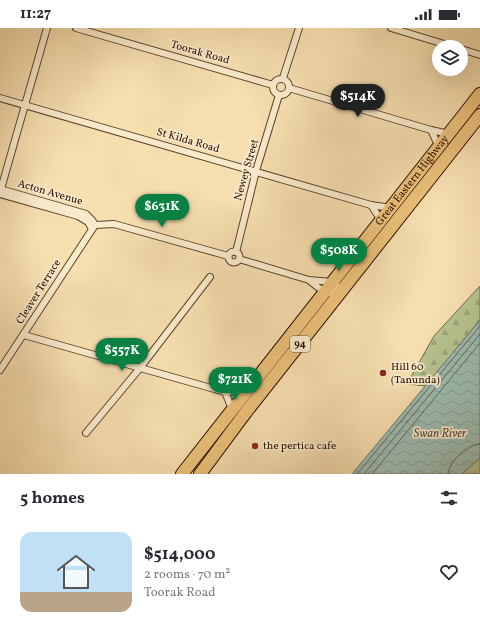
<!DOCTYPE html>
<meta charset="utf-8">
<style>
:root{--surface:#fff;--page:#f7f7f7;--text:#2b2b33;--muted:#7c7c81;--accent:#0b8043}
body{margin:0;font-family:Vollkorn,serif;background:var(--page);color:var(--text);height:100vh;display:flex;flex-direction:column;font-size:15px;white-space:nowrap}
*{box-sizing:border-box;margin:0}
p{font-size:13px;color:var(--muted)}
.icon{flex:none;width:22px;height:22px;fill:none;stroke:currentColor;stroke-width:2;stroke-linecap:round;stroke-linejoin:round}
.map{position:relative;height:446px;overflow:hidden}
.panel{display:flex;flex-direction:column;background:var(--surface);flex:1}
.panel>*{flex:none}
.fabs{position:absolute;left:432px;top:12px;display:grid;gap:8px}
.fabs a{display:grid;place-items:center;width:36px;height:36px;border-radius:50%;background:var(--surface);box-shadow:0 4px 16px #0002;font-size:20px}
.price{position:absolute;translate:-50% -34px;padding:0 9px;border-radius:14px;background:var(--accent);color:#fff;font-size:13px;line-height:26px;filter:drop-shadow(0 1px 2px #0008)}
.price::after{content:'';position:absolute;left:50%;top:24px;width:12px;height:9px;margin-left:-6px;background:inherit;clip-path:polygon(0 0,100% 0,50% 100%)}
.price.active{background:#222;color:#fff}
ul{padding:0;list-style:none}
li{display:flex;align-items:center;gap:12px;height:100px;padding:0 20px}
li span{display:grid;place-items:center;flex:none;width:112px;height:80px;border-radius:12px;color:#555}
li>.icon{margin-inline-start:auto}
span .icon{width:48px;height:48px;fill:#fffc;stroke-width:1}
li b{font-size:17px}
h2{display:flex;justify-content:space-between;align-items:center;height:48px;padding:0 20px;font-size:17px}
.status{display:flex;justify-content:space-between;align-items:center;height:28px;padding:0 20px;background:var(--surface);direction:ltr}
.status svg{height:11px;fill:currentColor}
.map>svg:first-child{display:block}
</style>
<div class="status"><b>11:27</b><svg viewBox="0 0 49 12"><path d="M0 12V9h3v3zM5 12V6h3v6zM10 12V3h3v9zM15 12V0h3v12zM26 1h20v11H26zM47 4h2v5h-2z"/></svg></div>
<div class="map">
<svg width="480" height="446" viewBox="0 0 480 446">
<defs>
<pattern id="forest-firs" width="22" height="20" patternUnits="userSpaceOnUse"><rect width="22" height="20" fill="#b6c28f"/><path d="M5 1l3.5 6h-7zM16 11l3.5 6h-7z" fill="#9ca67a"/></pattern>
<pattern id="wetland-marsh" width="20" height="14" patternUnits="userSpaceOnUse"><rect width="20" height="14" fill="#b6c28f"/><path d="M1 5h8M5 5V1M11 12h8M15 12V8" fill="none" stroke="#9ca67a"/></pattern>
<pattern id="water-waves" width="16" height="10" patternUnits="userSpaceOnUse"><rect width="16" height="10" fill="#9dbbb1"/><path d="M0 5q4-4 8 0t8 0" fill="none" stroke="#87a096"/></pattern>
</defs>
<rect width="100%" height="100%" fill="#f6deaf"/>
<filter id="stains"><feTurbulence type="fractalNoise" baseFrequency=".005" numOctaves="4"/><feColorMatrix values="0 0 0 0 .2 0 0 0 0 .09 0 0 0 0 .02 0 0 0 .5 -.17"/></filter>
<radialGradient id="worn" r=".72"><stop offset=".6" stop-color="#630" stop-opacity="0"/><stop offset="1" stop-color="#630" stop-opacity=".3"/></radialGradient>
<polygon fill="url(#forest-firs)" stroke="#706a48" points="480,258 480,292 426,358 407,356 434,308"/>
<polygon fill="url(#wetland-marsh)" stroke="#706a48" points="480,430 480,446 462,446"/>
<polygon fill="url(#water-waves)" stroke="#6f776b" points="480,292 480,430 462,446 352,446"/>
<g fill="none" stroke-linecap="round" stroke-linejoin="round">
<g stroke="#636659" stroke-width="1">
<polyline points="357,446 480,298"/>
<polyline points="364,446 480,306"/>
<polyline points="372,446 480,315"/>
<path d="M448 446C449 433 467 417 480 416"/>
</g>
<g stroke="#5c442c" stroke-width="8">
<g id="street">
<polyline points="76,0 273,57"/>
<polyline points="391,0 454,19"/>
<polyline points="461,21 480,27"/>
<polyline points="283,50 299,0"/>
<circle cx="281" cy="59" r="8"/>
<polyline points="289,60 431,102 449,106"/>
<polyline points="0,70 371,177 391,180"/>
<polyline points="431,102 439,119"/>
<polyline points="0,161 86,186 92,192 95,197"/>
<polyline points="1,161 47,0"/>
<polyline points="0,166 78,188 88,194 92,201"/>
<polyline points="371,177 381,192"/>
<polyline points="95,197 114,196 228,228"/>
<circle cx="234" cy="229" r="5.5"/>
<polyline points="236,224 256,143 279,67"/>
<polyline points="239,231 309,252 332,254"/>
<polyline points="310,253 319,260 331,265 339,259"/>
<polyline points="24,307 225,364 246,363"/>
<polyline points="0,342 95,197"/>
<polyline points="225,364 232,381"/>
<polyline points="86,405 140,340 210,249"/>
</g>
</g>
<g stroke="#291101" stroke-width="14">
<g id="highway">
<path id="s1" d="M182 446 480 66"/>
<polyline points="200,446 246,384 480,87"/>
</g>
</g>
<use href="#street" stroke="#f9eacb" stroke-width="6"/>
<use href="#highway" stroke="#ebbf78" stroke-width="12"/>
</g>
<g fill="#8f2418" stroke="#f9eacb" stroke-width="1.5">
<circle cx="383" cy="345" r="4"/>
<circle cx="255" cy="418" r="4"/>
</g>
<g text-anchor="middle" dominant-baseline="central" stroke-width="3.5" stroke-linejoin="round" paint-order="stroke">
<rect fill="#f9eacb" stroke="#67523e" stroke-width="1" x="290" y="308" width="20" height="16" rx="3"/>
<g font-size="10" font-weight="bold" fill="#291101">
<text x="300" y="316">94</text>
</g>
<g font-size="11" fill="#291101" stroke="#f9eacb">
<text transform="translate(200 25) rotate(16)">Toorak Road</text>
<text transform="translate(188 113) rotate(16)">St Kilda Road</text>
<text transform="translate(247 142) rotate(-74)">Newey Street</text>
<text stroke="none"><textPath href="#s1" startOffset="373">Great Eastern Highway</textPath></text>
<text transform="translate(50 165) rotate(16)">Acton Avenue</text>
<text transform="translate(39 264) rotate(-58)">Cleaver Terrace</text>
</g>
<g font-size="11" fill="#291101" stroke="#f9eacb" text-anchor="start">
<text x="391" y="339">Hill 60<tspan x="391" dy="13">(Tanunda)</tspan></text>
<text x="263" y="418">the pertica cafe</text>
</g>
<g font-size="12" font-style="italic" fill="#524c3f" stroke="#f9eacb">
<text x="440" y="406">Swan River</text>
</g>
</g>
<rect width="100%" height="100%" filter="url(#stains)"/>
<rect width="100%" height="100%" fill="url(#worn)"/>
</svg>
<div class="fabs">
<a><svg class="icon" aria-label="layers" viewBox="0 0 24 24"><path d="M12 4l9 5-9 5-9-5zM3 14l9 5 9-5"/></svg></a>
</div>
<b class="price active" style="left:358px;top:90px">$514K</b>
<b class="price" style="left:162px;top:200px">$631K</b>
<b class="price" style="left:339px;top:244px">$508K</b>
<b class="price" style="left:122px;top:344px">$557K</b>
<b class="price" style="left:235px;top:373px">$721K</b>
</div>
<section class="panel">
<h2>5 homes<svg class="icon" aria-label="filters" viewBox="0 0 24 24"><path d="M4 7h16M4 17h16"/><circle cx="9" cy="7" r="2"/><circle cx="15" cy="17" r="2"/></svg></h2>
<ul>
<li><span style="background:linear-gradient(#bfe0f5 75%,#b9a48a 0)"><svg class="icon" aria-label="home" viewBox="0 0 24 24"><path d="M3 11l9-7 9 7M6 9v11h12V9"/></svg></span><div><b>$514,000</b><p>2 rooms · 70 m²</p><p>Toorak Road</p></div><svg class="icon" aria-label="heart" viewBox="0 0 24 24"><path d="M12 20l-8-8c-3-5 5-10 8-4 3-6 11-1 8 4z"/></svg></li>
</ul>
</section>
